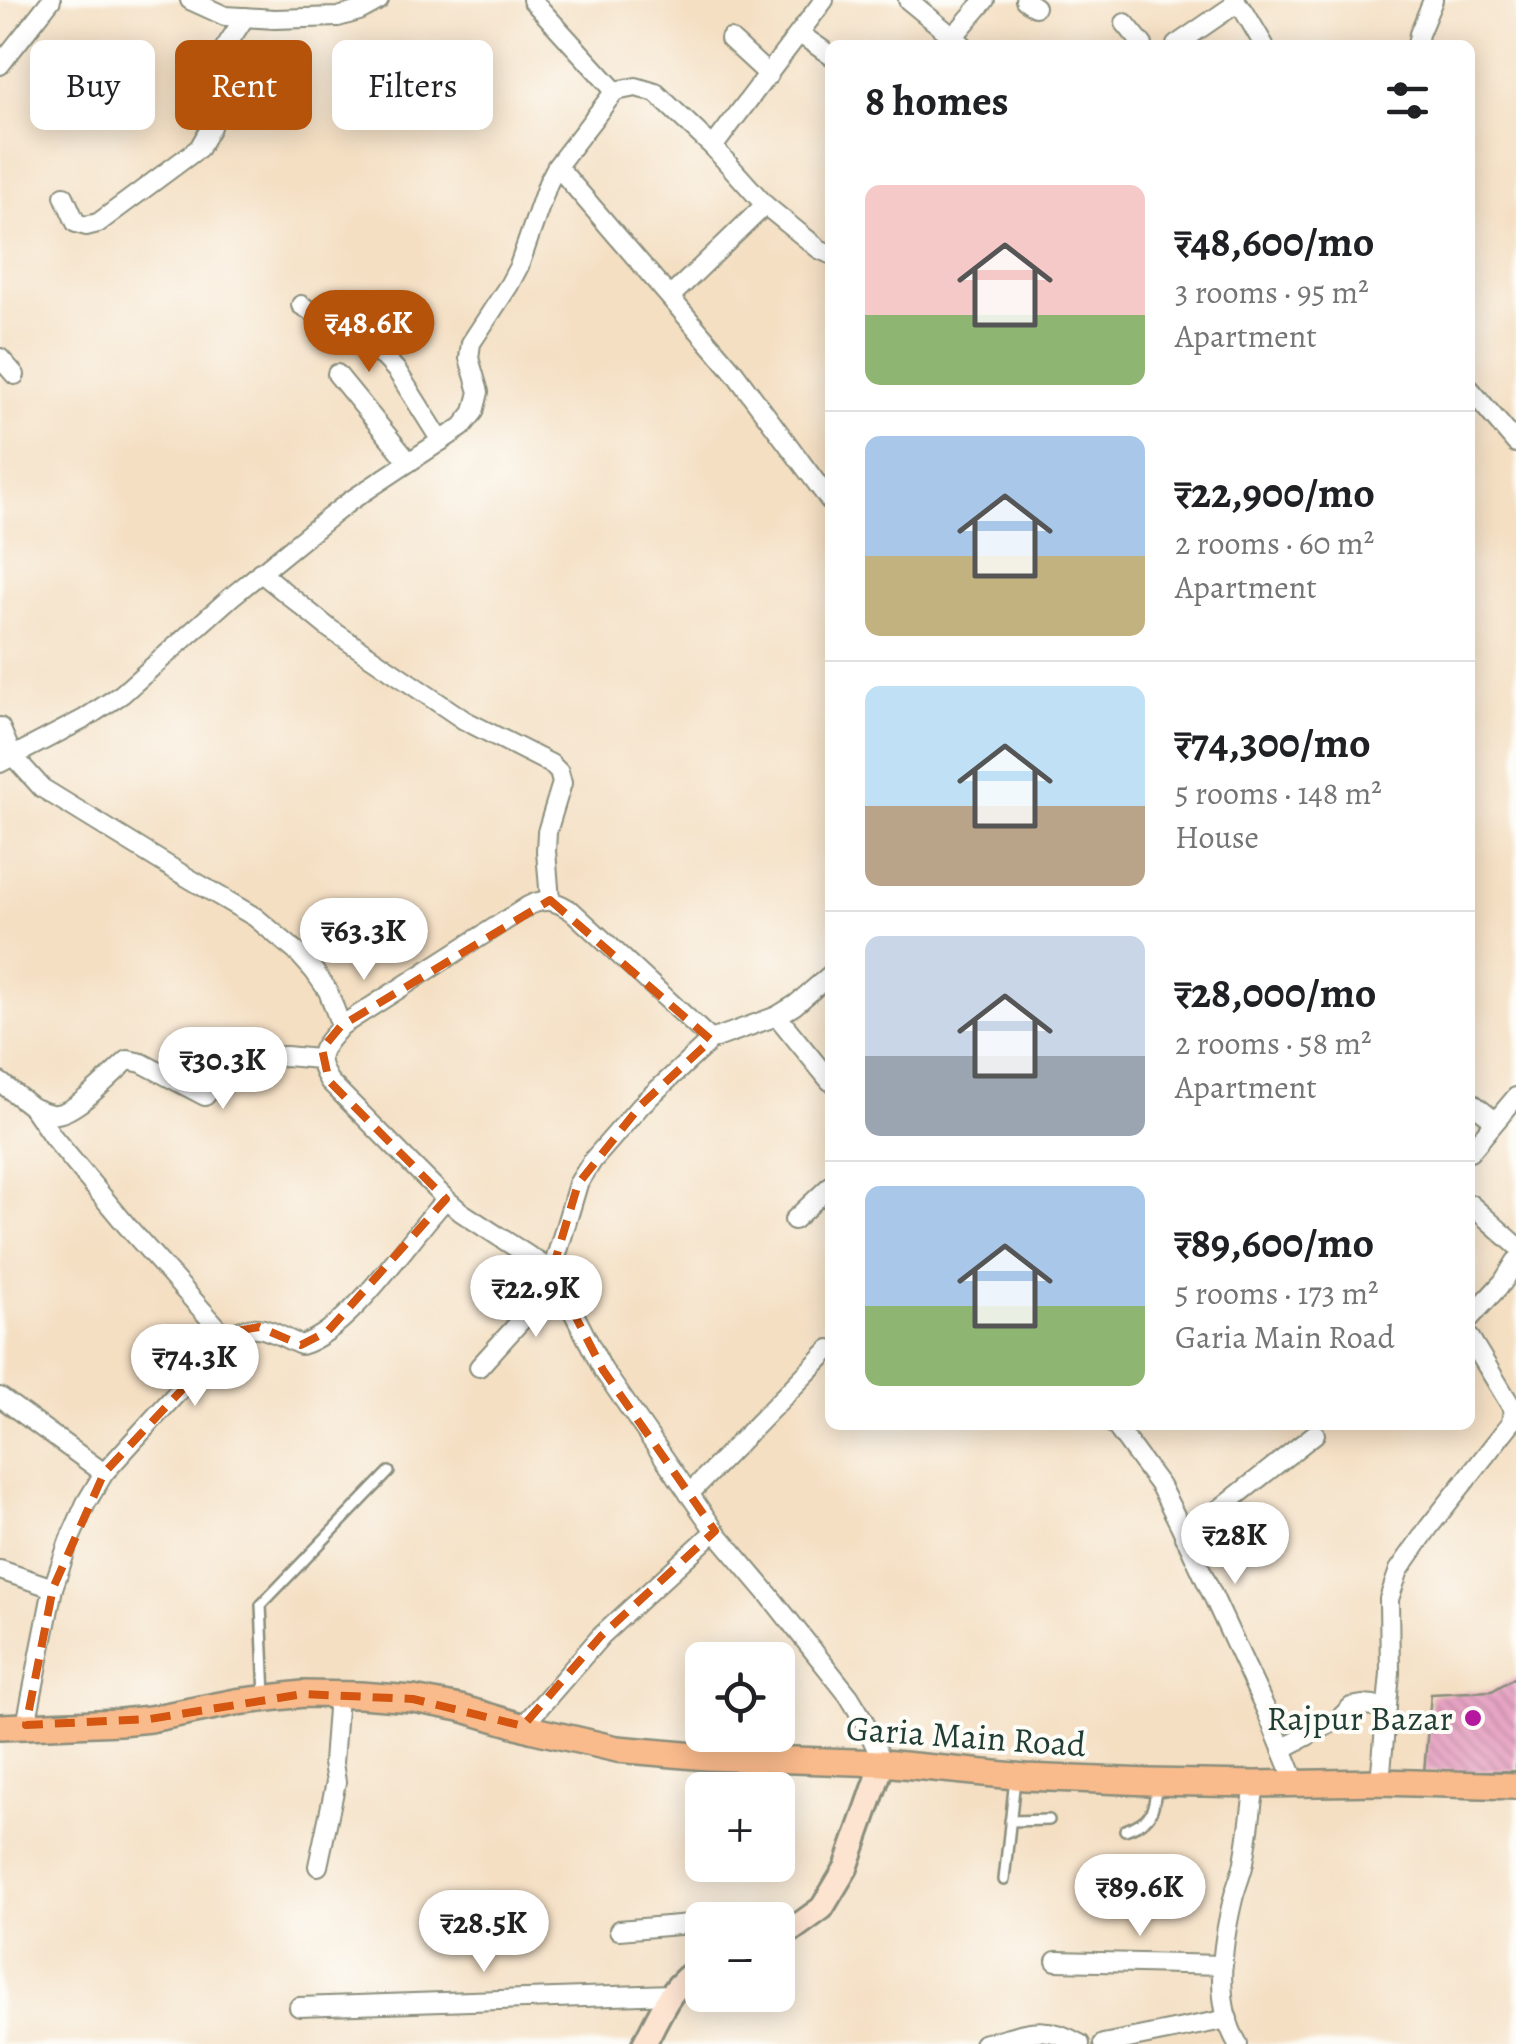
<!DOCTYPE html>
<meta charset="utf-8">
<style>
:root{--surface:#fff;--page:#f6f6f6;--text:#202124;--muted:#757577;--line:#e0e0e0;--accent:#b45309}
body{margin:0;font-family:Alegreya,serif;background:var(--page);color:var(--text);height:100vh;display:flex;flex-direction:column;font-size:38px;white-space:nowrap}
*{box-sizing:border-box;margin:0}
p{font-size:32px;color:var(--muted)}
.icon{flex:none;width:55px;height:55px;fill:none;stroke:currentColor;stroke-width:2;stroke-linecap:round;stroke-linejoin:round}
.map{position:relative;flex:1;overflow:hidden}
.side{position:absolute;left:825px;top:40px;width:650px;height:1390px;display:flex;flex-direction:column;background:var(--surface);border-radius:15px;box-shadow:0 5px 25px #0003}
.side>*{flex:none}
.guide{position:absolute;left:30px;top:40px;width:645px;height:90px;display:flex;gap:20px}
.controls{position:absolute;left:685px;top:1642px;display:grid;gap:20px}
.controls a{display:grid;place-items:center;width:110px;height:110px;border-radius:15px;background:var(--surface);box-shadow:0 5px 25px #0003;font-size:50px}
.price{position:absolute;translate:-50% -85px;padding:0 22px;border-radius:35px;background:#fff;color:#222;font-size:32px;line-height:65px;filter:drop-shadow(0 2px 5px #0008)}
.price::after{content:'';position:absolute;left:50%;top:60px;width:30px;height:22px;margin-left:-15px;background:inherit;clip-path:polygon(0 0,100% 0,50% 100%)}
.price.current{background:var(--accent);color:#fff}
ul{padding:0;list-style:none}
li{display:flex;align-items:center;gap:30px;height:250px;padding:0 40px}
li+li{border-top:2px solid var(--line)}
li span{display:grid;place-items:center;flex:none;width:280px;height:200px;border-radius:15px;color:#555}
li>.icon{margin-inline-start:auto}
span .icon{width:120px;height:120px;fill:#fffc;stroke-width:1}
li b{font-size:42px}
h2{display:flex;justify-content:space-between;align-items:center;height:120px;padding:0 40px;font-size:42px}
.chip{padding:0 35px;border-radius:15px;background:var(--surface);box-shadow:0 5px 25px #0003;font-size:35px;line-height:90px}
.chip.current{background:var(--accent);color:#fff}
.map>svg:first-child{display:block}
</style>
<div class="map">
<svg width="1516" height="2044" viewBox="0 0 1516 2044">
<defs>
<pattern id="building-back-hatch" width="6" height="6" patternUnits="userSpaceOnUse" patternTransform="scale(2.5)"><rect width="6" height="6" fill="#e7a3c3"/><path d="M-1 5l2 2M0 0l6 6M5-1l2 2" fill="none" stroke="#bb869f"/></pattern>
</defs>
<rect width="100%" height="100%" fill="#fdfcf7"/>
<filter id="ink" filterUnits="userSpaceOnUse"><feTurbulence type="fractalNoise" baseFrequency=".01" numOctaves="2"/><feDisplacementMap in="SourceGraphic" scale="20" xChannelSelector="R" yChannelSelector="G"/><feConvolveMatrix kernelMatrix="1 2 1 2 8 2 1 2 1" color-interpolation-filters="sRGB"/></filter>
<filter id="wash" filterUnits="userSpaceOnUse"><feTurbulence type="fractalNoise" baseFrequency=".0048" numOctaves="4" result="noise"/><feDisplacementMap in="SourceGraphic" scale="40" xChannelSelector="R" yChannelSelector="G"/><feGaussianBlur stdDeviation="2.25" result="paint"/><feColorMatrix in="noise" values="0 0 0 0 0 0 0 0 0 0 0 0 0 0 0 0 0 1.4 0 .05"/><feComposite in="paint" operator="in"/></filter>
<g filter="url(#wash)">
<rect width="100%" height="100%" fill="#f4dfc3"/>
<g id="blocks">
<polygon fill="url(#building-back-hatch)" points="1516,1677 1516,1771 1424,1772 1431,1694 1492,1691"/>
</g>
</g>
<g filter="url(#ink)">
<use href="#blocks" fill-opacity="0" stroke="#8a8e7c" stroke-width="2.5"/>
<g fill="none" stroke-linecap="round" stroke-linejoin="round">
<g stroke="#8a8e7c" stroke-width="14">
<g id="lane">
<polyline points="265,1696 261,1605 389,1472"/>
<polyline points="1010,1821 1049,1820"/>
<path d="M1125 1830C1151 1821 1155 1811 1156 1785"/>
<polyline points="1004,1880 1015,1779"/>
</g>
</g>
<g stroke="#8a8e7c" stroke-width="22">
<g id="street">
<polyline points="190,0 225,16 275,19 338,17 359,11 379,0"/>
<polyline points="532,0 615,91"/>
<polyline points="908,0 963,45"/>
<polyline points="1025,0 1035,7"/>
<polyline points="1234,0 1244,11 1264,45"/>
<polyline points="1125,23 1143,45"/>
<polyline points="800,34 830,55"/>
<polyline points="953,37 985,0"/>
<polyline points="730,39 769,75"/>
<polyline points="1176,45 1237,3"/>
<polyline points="1417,45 1419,34 1433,0"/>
<polyline points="0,65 51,0"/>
<polyline points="713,147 765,205 819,249 830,254"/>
<polyline points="557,166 734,372 830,501"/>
<polyline points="64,196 76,223 86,226 98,223 199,148 211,127 211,115 198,89 245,17"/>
<polyline points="670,297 765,205"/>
<polyline points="301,305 386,359 397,371 441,441"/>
<polyline points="0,358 15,375"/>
<polyline points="337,374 409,462"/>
<polyline points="1470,389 1516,443"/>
<polyline points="260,572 330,629 464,720 551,764 559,772 562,783 547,832 546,851 550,900"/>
<polyline points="0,727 12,755 42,788 180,873 255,917 298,953 314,971 328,991 341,1026"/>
<polyline points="0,763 84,719 122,694 231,597 327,519 350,501 462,427 474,412 479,392 469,358 471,343 509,285 519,266 548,183 557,166 615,91 636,87 656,93 713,147 824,0"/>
<polyline points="777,1016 795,1005 830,975"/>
<polyline points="830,1081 777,1016 711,1040 641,1105 593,1160 578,1184 552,1271 603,1370 715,1531 769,1595 849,1696 864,1721 883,1763"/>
<polyline points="0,1082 33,1108 53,1137 127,1226 227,1338"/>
<polyline points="1470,1101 1495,1121"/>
<path d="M34 1108C41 1111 49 1115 57 1114 78 1111 111 1075 128 1060L142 1063 205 1096 237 1058 286 1056 318 1059"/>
<polyline points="1470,1152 1516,1097"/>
<polyline points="1470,1204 1516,1245"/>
<polyline points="794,1220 830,1186"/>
<path d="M552 1271 461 1212 446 1199 329 1081C312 1054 323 1048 341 1026L528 906C546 897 557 901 573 912L711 1040"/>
<polyline points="1470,1318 1503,1282 1516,1261"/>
<polyline points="479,1367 557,1281"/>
<polyline points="0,1397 104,1473"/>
<polyline points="1115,1425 1160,1486 1180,1525 1266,1710 1296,1783"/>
<polyline points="689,1494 830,1349"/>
<polyline points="1184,1537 1315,1434"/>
<polyline points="0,1570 53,1588"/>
<path d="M26 1725 53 1588 69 1541 86 1503 104 1473 227 1338C257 1317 271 1333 301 1345 351 1330 409 1238 446 1199"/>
<polyline points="523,1726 601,1636 715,1531"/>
<polyline points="1282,1749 1339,1719 1351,1707 1362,1705 1387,1707"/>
<polyline points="1380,1782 1390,1673 1389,1599 1399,1570 1429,1527 1511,1423 1513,1409 1470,1338"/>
<polyline points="318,1866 336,1782 333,1763 338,1695"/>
<polyline points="748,1920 764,1920"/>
<polyline points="619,1930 702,1923"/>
<polyline points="1056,1961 1223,1965"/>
<polyline points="299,2007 671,1994"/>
<path d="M983 2044C1024 2034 1041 2021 1080 2044"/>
<polyline points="1103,2044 1228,2019"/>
<path d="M1238 2044C1213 2003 1222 1944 1233 1899 1236 1886 1242 1874 1244 1862 1249 1836 1251 1810 1255 1784"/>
</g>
</g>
<g stroke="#8a8e7c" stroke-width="28">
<g id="secondary">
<polyline points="778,1940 822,1908 846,1868 883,1763"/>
<path d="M644 2044C660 2014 671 1983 702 1967"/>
</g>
</g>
<g stroke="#8a8e7c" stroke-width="30">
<polyline id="primary" points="0,1727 120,1722 150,1719 236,1702 303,1694 360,1695 413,1699 460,1708 534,1730 617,1749 707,1757 883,1763 1025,1777 1149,1782 1255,1784 1380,1782 1516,1786"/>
</g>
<use href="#lane" stroke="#fff" stroke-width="9"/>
<use href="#street" stroke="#fff" stroke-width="18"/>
<use href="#secondary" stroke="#fde4d1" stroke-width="22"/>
<use href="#primary" stroke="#fabb8c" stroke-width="25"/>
</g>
</g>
<path fill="none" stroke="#d45610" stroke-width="8" stroke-dasharray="20 12" stroke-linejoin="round" d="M550 900 711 1040 641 1105 578 1184 552 1271 603 1370 715 1531 601 1636 523 1726 413 1699 303 1694 150 1719 26 1725 53 1588 104 1473 237 1331 259 1327 301 1345 328 1331 446 1199 329 1081 322 1049 341 1026Z"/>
<circle fill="#b5179e" stroke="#fdfcf7" stroke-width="4" cx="1473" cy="1718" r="10"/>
<g text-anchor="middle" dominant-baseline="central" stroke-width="8" stroke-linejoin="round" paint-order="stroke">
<g font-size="35" fill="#1f3d34" stroke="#fdfcf7" text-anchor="end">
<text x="1453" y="1718">Rajpur Bazar</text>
</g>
<g font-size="35" fill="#1f3d34" stroke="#fdfcf7">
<text transform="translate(966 1736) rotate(4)">Garia Main Road</text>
</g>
</g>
</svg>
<div class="controls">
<a><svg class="icon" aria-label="locate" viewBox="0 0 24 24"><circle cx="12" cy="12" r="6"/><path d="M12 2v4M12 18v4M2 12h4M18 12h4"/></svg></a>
<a>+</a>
<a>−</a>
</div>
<b class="price current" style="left:369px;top:375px">₹48.6K</b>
<b class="price" style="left:364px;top:983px">₹63.3K</b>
<b class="price" style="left:223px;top:1112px">₹30.3K</b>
<b class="price" style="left:536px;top:1340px">₹22.9K</b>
<b class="price" style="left:195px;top:1409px">₹74.3K</b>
<b class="price" style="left:1235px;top:1587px">₹28K</b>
<b class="price" style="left:1140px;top:1939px">₹89.6K</b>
<b class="price" style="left:484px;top:1975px">₹28.5K</b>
<div class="guide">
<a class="chip">Buy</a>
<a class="chip current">Rent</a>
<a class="chip">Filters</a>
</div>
<section class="side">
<h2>8 homes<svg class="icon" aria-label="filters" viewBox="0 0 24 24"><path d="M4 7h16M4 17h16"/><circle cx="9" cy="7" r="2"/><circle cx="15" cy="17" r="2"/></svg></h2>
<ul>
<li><span style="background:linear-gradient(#f6c9c9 65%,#8fb573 0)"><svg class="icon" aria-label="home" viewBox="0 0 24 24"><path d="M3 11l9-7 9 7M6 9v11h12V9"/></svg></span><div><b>₹48,600/mo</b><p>3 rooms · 95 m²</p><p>Apartment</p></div></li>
<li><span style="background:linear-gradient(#a9c7e8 60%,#c2b280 0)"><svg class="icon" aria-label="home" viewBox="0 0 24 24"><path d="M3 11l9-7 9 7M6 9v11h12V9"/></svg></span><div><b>₹22,900/mo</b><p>2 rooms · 60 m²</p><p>Apartment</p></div></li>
<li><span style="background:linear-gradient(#bfe0f5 60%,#b9a48a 0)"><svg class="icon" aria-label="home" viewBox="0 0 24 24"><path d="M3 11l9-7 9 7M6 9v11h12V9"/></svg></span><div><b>₹74,300/mo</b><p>5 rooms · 148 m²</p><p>House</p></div></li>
<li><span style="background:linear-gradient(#c9d6e8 60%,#9aa5b1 0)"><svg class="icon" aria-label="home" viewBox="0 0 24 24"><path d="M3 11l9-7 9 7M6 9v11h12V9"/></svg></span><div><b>₹28,000/mo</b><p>2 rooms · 58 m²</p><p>Apartment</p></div></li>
<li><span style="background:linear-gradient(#a9c7e8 60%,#8fb573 0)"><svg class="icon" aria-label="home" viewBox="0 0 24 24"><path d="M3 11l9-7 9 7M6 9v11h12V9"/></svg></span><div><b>₹89,600/mo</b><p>5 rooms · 173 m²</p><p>Garia Main Road</p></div></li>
</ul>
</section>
</div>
